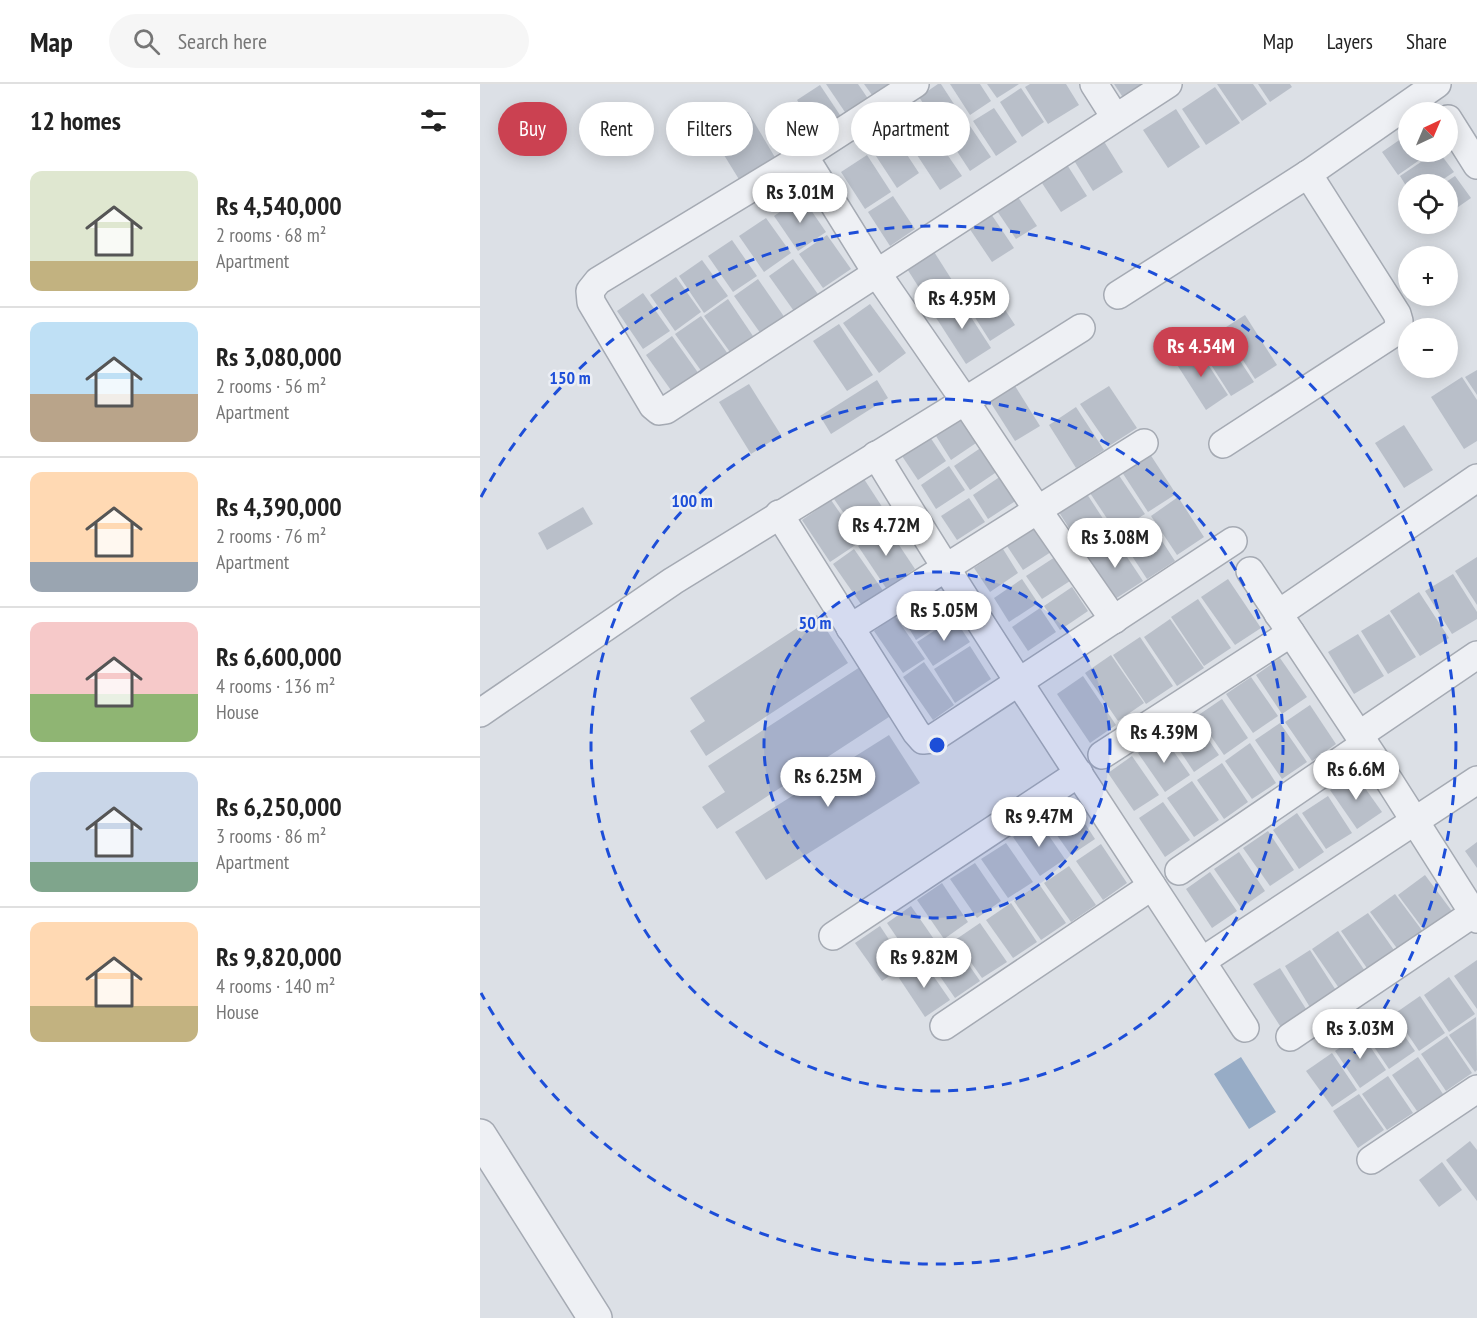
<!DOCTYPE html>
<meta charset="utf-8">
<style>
:root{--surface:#fff;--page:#f6f6f6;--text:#222;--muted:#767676;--line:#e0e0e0;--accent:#cb4151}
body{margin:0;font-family:"PT Sans Narrow",sans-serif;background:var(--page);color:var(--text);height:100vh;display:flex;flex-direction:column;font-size:22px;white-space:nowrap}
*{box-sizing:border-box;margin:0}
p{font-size:20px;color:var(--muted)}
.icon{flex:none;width:33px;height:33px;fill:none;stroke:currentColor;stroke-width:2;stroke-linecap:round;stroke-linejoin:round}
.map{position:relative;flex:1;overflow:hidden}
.drawer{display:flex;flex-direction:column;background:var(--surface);width:480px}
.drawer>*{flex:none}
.hud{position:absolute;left:18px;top:18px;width:570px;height:54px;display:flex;gap:12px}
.needle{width:39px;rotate:44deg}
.fabs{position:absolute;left:918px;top:18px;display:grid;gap:12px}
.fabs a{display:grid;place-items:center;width:60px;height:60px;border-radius:50%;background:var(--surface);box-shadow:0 3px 15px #0003;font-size:30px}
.price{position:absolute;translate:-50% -51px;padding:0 14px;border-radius:21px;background:#fff;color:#222;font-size:20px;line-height:39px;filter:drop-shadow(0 2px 3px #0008)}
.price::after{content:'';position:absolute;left:50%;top:36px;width:18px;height:14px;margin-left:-9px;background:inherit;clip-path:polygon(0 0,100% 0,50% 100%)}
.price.current{background:var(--accent);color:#fff}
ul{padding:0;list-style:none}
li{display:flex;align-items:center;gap:18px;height:150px;padding:0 30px}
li+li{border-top:2px solid var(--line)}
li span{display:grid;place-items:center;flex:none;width:168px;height:120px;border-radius:12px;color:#555}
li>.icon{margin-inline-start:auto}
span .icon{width:72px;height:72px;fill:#fffc;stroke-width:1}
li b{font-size:26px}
h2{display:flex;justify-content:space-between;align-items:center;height:72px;padding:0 30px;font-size:26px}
.tag{padding:0 21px;border-radius:27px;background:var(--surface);box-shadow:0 3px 15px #0003;font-size:21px;line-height:54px}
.tag.current{background:var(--accent);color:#fff}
header{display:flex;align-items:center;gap:36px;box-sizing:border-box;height:84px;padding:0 30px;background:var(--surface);border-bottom:2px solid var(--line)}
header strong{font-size:28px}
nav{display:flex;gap:33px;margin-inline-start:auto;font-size:21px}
.search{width:420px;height:54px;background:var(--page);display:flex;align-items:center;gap:15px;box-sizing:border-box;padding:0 21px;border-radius:33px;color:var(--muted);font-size:22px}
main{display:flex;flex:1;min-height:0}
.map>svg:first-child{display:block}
</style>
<header>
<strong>Map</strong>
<div class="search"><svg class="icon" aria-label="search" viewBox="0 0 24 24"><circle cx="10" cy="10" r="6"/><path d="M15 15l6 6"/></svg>Search here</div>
<nav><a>Map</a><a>Layers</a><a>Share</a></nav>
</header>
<main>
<section class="drawer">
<h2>12 homes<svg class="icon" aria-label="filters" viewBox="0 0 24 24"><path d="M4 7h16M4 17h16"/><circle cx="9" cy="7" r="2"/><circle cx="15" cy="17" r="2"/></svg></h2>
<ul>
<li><span style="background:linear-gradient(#dfe7d0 75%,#c2b280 0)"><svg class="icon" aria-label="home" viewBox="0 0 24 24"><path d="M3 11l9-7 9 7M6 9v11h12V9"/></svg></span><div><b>Rs 4,540,000</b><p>2 rooms · 68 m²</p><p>Apartment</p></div></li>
<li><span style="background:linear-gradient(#bfe0f5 60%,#b9a48a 0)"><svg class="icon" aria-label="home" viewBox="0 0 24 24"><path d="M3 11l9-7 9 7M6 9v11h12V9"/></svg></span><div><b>Rs 3,080,000</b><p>2 rooms · 56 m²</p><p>Apartment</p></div></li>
<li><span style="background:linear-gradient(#ffd9b3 75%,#9aa5b1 0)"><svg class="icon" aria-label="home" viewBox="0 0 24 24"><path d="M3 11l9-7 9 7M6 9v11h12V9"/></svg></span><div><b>Rs 4,390,000</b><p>2 rooms · 76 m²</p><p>Apartment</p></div></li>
<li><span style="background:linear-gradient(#f6c9c9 60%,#8fb573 0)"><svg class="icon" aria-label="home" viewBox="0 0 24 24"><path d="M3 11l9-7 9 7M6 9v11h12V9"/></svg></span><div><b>Rs 6,600,000</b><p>4 rooms · 136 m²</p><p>House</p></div></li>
<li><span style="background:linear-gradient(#c9d6e8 75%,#7fa58c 0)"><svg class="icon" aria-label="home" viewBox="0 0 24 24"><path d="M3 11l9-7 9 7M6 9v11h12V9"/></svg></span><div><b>Rs 6,250,000</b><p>3 rooms · 86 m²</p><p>Apartment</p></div></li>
<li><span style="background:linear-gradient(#ffd9b3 70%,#c2b280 0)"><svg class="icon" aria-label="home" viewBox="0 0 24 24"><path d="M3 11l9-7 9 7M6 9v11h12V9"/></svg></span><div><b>Rs 9,820,000</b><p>4 rooms · 140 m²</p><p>House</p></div></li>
</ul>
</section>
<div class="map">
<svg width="997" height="1234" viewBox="0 0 997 1234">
<rect width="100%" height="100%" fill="#dce0e6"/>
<polygon fill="#97acc6" points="761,973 796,1028 769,1045 734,990"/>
<g fill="#b9bfc9">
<polygon points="346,0 378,0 391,19 369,34"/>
<polygon points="384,0 408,0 392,11"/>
<polygon points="458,0 461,0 483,34 462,48 439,13"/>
<polygon points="470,0 500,0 511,17 490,31"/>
<polygon points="507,0 539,0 517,14"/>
<polygon points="550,0 586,0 599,21 568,40 545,3"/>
<polygon points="634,0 669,0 644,15"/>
<polygon points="737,0 773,0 787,20 762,37"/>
<polygon points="778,0 810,0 812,3 790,18"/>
<polygon points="340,1 362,34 340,49 317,16"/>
<polygon points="735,3 760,39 726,61 702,25"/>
<polygon points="541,4 564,38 542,53 520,18"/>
<polygon points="432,19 455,54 434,68 411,33"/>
<polygon points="514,24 537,58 516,72 493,37"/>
<polygon points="696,25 720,63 688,84 663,46"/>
<polygon points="268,28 296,75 260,97 231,50"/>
<polygon points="488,39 511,73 490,87 467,52"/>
<polygon points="928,50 928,68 951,68 918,91 902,68"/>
<polygon points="620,51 643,88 613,107 590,70"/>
<polygon points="416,54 439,89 417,104 394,69"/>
<polygon points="458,57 482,92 460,106 437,71"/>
<polygon points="956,68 959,68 974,88 956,100 928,100 928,105 920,92"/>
<polygon points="387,71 411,108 385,125 361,88"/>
<polygon points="584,76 607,112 581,128 558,93"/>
<polygon points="975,92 991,114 968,130 968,100 963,100"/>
<polygon points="534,107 557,142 536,155 513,121"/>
<polygon points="413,112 435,145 410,162 388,128"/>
<polygon points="322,113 346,148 318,167 294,132"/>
<polygon points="507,124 534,164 512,178 485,138"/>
<polygon points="286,134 311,169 284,188 259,152"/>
<polygon points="347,151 371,185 343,204 319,170"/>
<polygon points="252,156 277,192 253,208 228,172"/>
<polygon points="451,163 477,204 450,221 424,180"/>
<polygon points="313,175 340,213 316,230 289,192"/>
<polygon points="222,176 248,212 224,229 199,192"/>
<polygon points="196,193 221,228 195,247 170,211"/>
<polygon points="278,195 305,234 281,250 254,212"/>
<polygon points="506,197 535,241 510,257 482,213"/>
<polygon points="163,209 190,247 163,265 137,227"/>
<polygon points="478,213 511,264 486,280 453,229"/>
<polygon points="248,215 273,252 250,268 224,232"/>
<polygon points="390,220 426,269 399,289 363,239"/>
<polygon points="765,231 797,281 775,295 743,245"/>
<polygon points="221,232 248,270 222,288 195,250"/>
<polygon points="359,240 393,291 367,307 333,257"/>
<polygon points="741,248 774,298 751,312 719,262"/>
<polygon points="192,252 219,290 193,309 166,271"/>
<polygon points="716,262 748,311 726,326 694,276"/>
<polygon points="997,286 997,311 985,293"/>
<polygon points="982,293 997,316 997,357 984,365 951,313"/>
<polygon points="397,296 408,314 351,350 340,332"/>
<polygon points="532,297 560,342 535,357 507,313"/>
<polygon points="269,300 301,351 271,370 239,318"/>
<polygon points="629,302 657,344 629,362 600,320"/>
<polygon points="596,323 624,366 596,384 569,341"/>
<polygon points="484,333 499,357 471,376 456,352"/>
<polygon points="924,341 953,386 924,404 895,359"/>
<polygon points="450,353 466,377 438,396 422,372"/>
<polygon points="502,363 518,387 490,406 474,382"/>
<polygon points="668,367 696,410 668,428 640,385"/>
<polygon points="469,382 485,406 456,425 441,401"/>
<polygon points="636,387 665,430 636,448 608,406"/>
<polygon points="521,392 537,416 508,435 493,411"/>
<polygon points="384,395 412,438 383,457 354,415"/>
<polygon points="605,407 633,450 604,468 577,425"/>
<polygon points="698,413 724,453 697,471 671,432"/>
<polygon points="489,414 505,438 477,456 461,432"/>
<polygon points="351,416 380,458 350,478 322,436"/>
<polygon points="103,423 113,440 67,466 58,449"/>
<polygon points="667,434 695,477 667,495 639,452"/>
<polygon points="407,443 435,485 406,504 378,462"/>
<polygon points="555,444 571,468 543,486 527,462"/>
<polygon points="635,455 663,497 635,515 607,473"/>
<polygon points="374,465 404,508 383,523 353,480"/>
<polygon points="523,465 538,489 510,508 494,484"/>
<polygon points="575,473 590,497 562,515 546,492"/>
<polygon points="997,473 997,521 975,487"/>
<polygon points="973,490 997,528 997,535 972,550 945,507"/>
<polygon points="542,495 558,519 529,538 514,514"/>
<polygon points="748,495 781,544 755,561 721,513"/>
<polygon points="592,503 608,527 580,546 564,522"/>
<polygon points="457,508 473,532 436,556 421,531"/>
<polygon points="939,508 969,554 940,572 910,527"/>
<polygon points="718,515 751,564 724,582 691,533"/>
<polygon points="560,524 576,548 548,567 532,543"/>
<polygon points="909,530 936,573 908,590 881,547"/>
<polygon points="337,531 368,579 226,672 210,647 225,637 210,614"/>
<polygon points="415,532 445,575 423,589 394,547"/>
<polygon points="474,534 490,558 453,582 437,558"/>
<polygon points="690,535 724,584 697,602 664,553"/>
<polygon points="878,550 904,592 874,610 848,568"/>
<polygon points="660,553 693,602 666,620 633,571"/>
<polygon points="490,562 511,595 475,619 454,585"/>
<polygon points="631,571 664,619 638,637 605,589"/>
<polygon points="800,574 827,613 802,630 776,591"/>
<polygon points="444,578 474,621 453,636 423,593"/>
<polygon points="380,583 412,631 237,745 222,723 245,708 228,682"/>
<polygon points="603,592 636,641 610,659 577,610"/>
<polygon points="771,593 798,632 773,649 746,610"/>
<polygon points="742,615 768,654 744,671 717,632"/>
<polygon points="830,621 856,660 832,677 805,638"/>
<polygon points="713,633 739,671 714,688 688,649"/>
<polygon points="800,639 827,678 802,695 775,656"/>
<polygon points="409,651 440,699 286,796 255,748"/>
<polygon points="683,652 710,691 685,708 658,669"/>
<polygon points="770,659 796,699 772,715 745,677"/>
<polygon points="652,672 679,711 654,727 628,689"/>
<polygon points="742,679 768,718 744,735 717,696"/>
<polygon points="875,690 902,728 877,745 850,706"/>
<polygon points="712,697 739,736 714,753 687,714"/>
<polygon points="848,712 872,749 846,765 822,729"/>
<polygon points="589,715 615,755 591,771 564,733"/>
<polygon points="683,718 710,756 685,773 659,734"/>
<polygon points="817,729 844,768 819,785 793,746"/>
<polygon points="558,736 585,775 560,792 533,753"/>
<polygon points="788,747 814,786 790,802 763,764"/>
<polygon points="997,758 997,784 985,767"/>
<polygon points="526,759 553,798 528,814 501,775"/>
<polygon points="621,760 647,799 623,816 596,777"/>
<polygon points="759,768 785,807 761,824 734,785"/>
<polygon points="495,779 521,817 497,834 470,795"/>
<polygon points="589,782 616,821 591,838 564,799"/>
<polygon points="730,788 757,827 732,844 706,805"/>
<polygon points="945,791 974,830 947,850 918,811"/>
<polygon points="462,799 488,838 464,855 437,816"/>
<polygon points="559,800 586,839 561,856 534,817"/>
<polygon points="915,810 944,849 919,867 890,828"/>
<polygon points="531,819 557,858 533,874 506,836"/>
<polygon points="431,822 458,861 433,877 407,839"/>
<polygon points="888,829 916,869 889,887 861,847"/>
<polygon points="500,839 527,878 502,894 475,856"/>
<polygon points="400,842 426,881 402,897 375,859"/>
<polygon points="858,847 887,890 861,907 832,865"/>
<polygon points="473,858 500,897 475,914 448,875"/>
<polygon points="830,866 857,908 831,925 805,882"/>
<polygon points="997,876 997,925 974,892"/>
<polygon points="443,877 470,916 445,933 419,894"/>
<polygon points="800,884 828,928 802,945 773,900"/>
<polygon points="969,893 995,930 969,948 944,911"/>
<polygon points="940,912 965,949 939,967 914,930"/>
<polygon points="910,931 935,967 909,985 884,948"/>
<polygon points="996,933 997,986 995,988 969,951"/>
<polygon points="881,949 906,986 880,1004 855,967"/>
<polygon points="967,952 992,989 966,1007 941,970"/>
<polygon points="852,969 877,1006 852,1023 826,987"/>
<polygon points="938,973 963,1010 937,1027 912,991"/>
<polygon points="908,992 933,1029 907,1046 882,1010"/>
<polygon points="879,1010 904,1046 878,1064 853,1027"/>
<polygon points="990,1057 997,1066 997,1117 966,1076"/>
<polygon points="962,1078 982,1106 959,1123 939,1096"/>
</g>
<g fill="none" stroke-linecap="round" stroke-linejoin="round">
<g stroke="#a5aab3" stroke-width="30">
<g id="minor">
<polyline points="435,0 324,72 118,197 110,207 111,218 173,322 179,327 186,326 688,0"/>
<polyline points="614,0 635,33"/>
<polyline points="968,35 997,81"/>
<polyline points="638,211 828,90 957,0"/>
<polyline points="601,244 485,317 557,425 634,536"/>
<polyline points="743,360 917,247 919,237 917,230 828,90"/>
<path d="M396 371C514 565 641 753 765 944"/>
<polyline points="299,430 436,648 443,656 452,655 753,457"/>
<polyline points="770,487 910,698 997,835"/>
<polyline points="798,530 997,394"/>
<polyline points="370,544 664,359"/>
<polyline points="0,629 193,497 485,317 396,188 324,72"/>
<polyline points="879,651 997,571"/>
<polyline points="622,671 811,549"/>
<polyline points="699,787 885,660"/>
<polyline points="353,852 599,689"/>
<polyline points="722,877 997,696"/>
<polyline points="464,942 672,802"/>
<polyline points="810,953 997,827"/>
<polyline points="891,1076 997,1005"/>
</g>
</g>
<g stroke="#a5aab3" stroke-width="36">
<polyline id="tertiary" points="0,1052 115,1234"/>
</g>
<use href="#minor" stroke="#eef0f4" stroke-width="27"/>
<use href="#tertiary" stroke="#eef0f4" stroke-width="33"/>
</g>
<circle cx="457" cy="661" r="173" fill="#1d4ed8" fill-opacity=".12"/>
<g fill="none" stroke="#1d4ed8" stroke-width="3" stroke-dasharray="10 8">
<circle cx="457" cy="661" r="173"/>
<circle cx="457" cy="661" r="346"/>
<path d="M1 413A519 519 0 1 1 1 909"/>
</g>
<circle cx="457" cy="661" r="9" fill="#1d4ed8" stroke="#ebeef4" stroke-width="3"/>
<g font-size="18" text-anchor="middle" font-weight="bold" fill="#1d4ed8" stroke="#ebeef4" stroke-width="5" stroke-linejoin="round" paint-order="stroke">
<text x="90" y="300">150 m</text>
<text x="212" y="423">100 m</text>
<text x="335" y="545">50 m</text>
</g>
</svg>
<div class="fabs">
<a><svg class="needle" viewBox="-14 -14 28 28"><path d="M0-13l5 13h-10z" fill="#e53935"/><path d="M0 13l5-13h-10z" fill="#767676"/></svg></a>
<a><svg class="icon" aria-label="locate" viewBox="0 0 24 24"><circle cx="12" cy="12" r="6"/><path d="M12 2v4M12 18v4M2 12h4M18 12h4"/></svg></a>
<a>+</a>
<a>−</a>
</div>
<b class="price" style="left:320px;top:140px">Rs 3.01M</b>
<b class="price" style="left:482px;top:246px">Rs 4.95M</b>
<b class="price current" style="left:721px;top:294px">Rs 4.54M</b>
<b class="price" style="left:406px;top:473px">Rs 4.72M</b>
<b class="price" style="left:635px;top:485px">Rs 3.08M</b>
<b class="price" style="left:464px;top:558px">Rs 5.05M</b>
<b class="price" style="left:684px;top:680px">Rs 4.39M</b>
<b class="price" style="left:876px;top:717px">Rs 6.6M</b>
<b class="price" style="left:348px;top:724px">Rs 6.25M</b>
<b class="price" style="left:559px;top:764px">Rs 9.47M</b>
<b class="price" style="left:444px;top:905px">Rs 9.82M</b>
<b class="price" style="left:880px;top:976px">Rs 3.03M</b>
<div class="hud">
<a class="tag current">Buy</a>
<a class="tag">Rent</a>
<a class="tag">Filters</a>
<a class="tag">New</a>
<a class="tag">Apartment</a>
</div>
</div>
</main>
